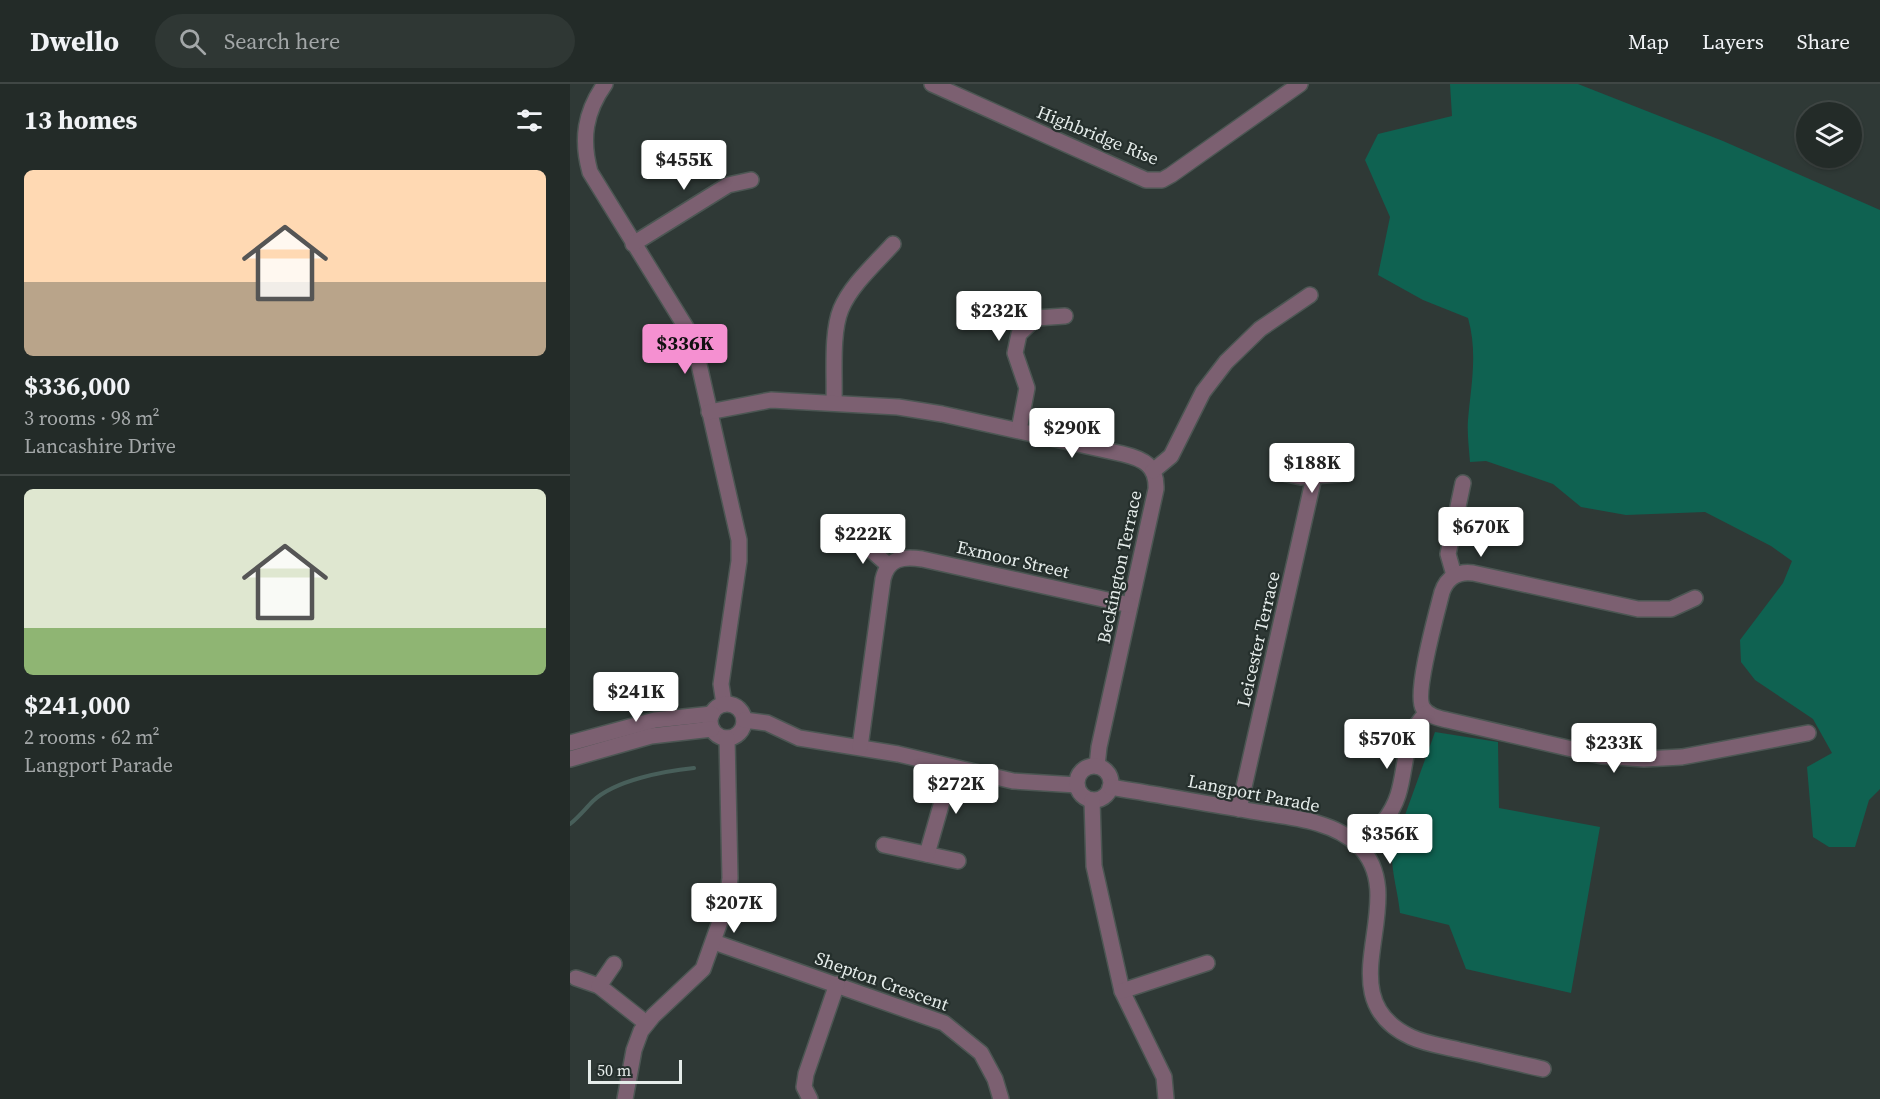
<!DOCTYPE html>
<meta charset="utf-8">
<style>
:root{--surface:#232b28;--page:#2f3734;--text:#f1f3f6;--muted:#a3a7a8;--line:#404745;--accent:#f590d1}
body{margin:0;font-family:"Source Serif 4",serif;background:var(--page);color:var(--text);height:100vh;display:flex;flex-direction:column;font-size:22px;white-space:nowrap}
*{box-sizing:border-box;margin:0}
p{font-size:20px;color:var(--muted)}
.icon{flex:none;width:33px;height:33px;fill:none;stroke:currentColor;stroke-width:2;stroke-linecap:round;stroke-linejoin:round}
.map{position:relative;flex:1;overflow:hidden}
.side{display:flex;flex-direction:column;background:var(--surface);width:570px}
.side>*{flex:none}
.controls{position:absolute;left:1226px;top:18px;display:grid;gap:12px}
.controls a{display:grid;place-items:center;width:66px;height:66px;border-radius:50%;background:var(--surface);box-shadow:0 2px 4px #0004,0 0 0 2px var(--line);font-size:30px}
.scale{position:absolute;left:18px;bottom:15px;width:94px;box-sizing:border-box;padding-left:6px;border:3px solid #e5ecea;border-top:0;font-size:16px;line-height:21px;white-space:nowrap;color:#e5ecea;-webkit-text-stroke:4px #252f2c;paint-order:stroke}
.price{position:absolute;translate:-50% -51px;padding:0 14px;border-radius:6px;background:#fff;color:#222;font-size:20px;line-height:39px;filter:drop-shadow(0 2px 3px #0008)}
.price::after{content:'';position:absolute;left:50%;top:36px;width:18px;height:14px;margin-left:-9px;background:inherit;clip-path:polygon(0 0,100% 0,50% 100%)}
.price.on{background:var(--accent);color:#111}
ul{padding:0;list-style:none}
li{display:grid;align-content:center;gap:12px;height:318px;padding:0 24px}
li+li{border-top:2px solid var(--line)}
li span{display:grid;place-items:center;height:186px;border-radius:9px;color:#555}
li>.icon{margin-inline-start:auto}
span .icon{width:108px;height:108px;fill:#fffc;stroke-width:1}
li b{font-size:26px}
h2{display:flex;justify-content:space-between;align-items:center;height:72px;padding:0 24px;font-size:26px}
header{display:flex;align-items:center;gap:36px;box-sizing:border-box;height:84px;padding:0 30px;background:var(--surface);border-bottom:2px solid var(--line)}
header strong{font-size:28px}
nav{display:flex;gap:33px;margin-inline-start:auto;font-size:21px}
.search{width:420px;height:54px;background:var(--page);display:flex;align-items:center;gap:15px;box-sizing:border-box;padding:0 21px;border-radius:33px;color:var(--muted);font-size:22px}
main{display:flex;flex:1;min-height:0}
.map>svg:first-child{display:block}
</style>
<header>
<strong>Dwello</strong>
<div class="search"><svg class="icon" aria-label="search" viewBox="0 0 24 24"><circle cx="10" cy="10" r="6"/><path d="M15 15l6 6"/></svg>Search here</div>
<nav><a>Map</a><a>Layers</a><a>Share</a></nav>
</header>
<main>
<section class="side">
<h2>13 homes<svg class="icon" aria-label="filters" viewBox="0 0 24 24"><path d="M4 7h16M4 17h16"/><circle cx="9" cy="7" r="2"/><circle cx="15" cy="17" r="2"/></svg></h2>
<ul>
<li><span style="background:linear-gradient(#ffd9b3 60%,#b9a48a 0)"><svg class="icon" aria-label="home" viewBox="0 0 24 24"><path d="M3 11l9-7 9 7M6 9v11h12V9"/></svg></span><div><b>$336,000</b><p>3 rooms · 98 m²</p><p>Lancashire Drive</p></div></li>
<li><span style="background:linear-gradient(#dfe7d0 75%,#8fb573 0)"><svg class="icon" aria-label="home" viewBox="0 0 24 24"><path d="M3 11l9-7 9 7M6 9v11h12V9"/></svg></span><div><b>$241,000</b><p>2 rooms · 62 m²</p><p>Langport Parade</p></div></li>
</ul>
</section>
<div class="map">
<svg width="1310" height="1015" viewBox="0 0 1310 1015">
<rect width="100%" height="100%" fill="#2f3936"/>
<g fill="#0f6251">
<path d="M880 0H1008L1153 57 1310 126V705L1299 716 1285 763H1259L1243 753 1237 683 1262 669 1243 635 1185 596 1171 578 1170 556 1213 499 1222 477 1201 462 1135 428 1056 431 1011 423 983 400 916 377 900 378C899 364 897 350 898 336 901 301 908 269 898 234L853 216 808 191 820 133 795 76 808 50 882 32Z"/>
<path d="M865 648 928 658 929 724 1030 743 1001 909 896 885 879 841 830 829C828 808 821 787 822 767Z"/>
</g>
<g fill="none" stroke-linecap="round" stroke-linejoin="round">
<path stroke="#485f5a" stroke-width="4" d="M0 740C9 733 15 725 23 717 45 696 95 687 124 684"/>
<g stroke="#4c5653" stroke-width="18">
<g id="street">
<path d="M35 0C15 28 11 55 20 88L117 245 125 263 169 456V477L151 600 154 620"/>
<polyline points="362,0 576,96 592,96 601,91 730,0"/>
<polyline points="63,160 158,101 181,96"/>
<path d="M264 318C265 291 261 249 271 225 281 201 305 180 323 160"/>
<path d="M139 328 201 316 328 323 372 330 553 370C574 375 587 382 586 405L529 663 527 682"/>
<polyline points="449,346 457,304 445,269 449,250 466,234 495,232"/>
<polyline points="583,387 601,372 633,308 656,278 690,245 740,211"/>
<polyline points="717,390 731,393 769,390"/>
<polyline points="291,457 318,481"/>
<polyline points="884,491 878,470 893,399"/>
<path d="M1125 514 1101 525H1068L903 489C888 487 877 493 872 508 867 528 844 610 853 624 858 632 868 634 877 636L1032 672 1074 675 1112 673 1238 649"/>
<circle cx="157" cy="637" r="17"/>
<polyline points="174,636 197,639 229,654 328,670 443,697 507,701"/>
<polyline points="0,659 85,636 142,630"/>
<path d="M290 663 313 495C318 474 333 472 352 475L560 521"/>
<polyline points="0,675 81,652 142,645"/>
<circle cx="524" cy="699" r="17"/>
<path d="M540 703C584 710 627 718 670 725 709 733 760 733 789 762 844 817 753 912 841 953 856 960 873 962 889 966 917 972 945 979 973 985"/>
<polyline points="522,716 524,782 552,907 594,993 596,1015"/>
<polyline points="669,725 744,393"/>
<polyline points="314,761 388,777"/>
<path d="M790 763C806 747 821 733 828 711 837 683 833 650 857 629"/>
<polyline points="357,770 382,683"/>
<polyline points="144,858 374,939 411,969 425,995 431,1015"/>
<polyline points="6,894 29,902 76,939"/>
<polyline points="29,902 44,880"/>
<polyline points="552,907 637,879"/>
<polyline points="55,1015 64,966 71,947 83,932 133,885 157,818 160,794 157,654"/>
<polyline points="240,1015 234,1003 236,990 267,900"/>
</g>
</g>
<use href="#street" stroke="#7c6071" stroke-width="15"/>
</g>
<g text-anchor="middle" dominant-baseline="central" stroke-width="4.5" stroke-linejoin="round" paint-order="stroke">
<g font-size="18" fill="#e5ecea" stroke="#252f2c">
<text transform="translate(528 51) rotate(22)">Highbridge Rise</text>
<text transform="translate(443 475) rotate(13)">Exmoor Street</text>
<text transform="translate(549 483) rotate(-78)">Beckington Terrace</text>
<text transform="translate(688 555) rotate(-77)">Leicester Terrace</text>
<text transform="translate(684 709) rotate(11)">Langport Parade</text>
<text transform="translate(312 897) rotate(20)">Shepton Crescent</text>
</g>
</g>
</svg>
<div class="controls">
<a><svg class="icon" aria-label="layers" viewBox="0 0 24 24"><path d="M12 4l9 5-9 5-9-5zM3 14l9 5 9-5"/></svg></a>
</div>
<div class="scale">50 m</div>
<b class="price" style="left:114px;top:107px">$455K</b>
<b class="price" style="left:429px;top:258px">$232K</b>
<b class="price on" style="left:115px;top:291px">$336K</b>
<b class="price" style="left:502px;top:375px">$290K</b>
<b class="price" style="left:742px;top:410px">$188K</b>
<b class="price" style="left:911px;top:474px">$670K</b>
<b class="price" style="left:293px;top:481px">$222K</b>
<b class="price" style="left:66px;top:639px">$241K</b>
<b class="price" style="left:817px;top:686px">$570K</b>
<b class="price" style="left:1044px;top:690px">$233K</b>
<b class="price" style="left:386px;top:731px">$272K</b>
<b class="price" style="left:820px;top:781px">$356K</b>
<b class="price" style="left:164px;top:850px">$207K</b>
</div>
</main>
